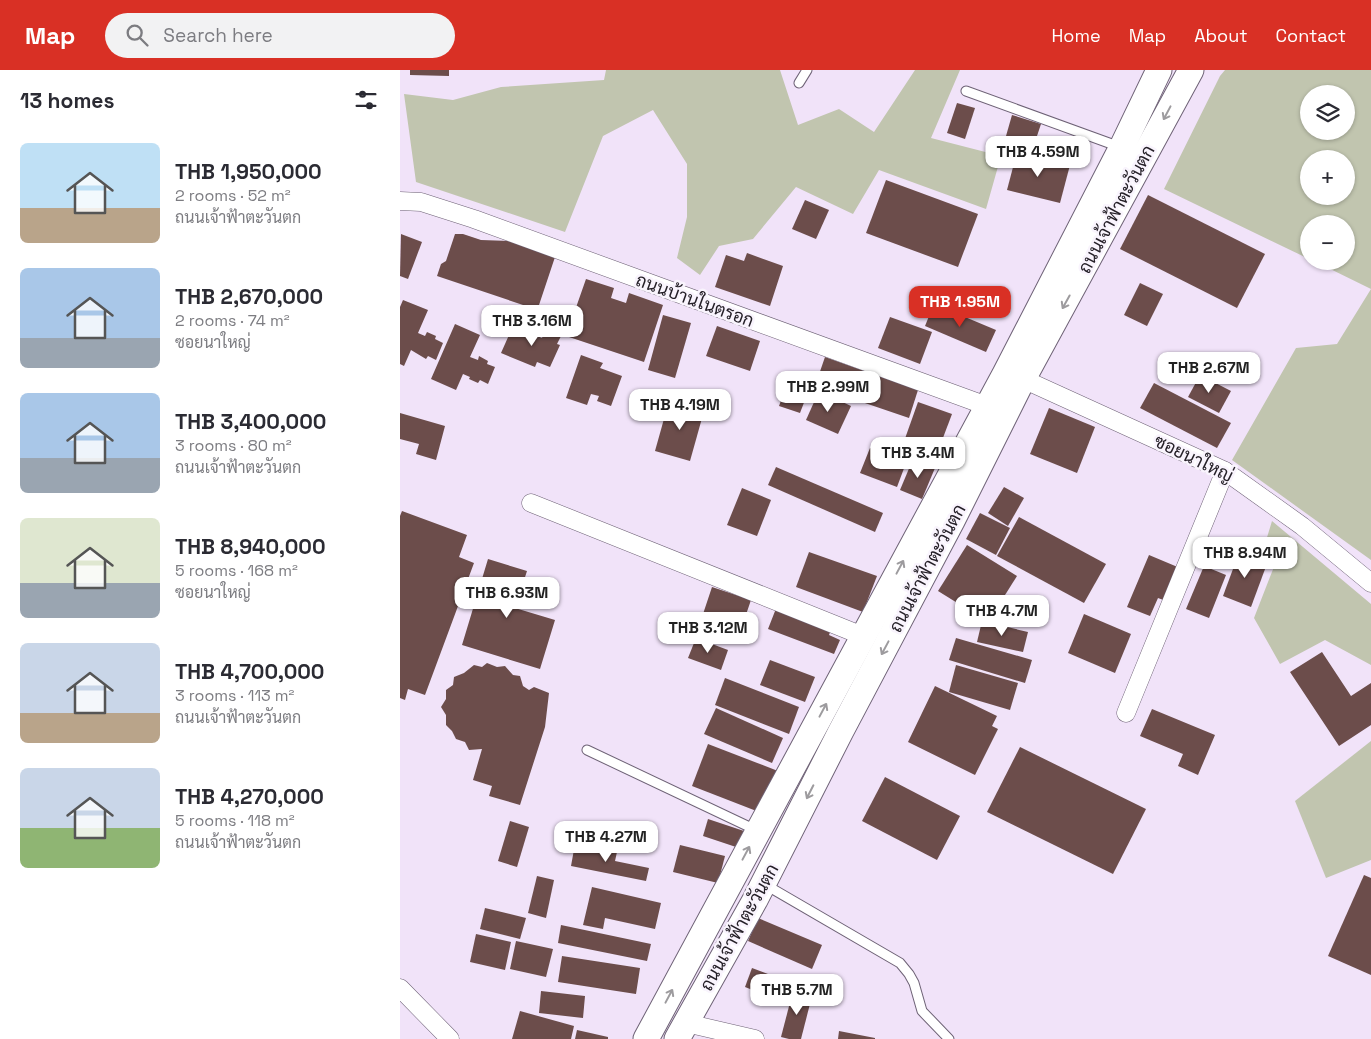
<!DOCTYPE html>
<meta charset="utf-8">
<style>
:root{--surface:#fff;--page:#f2f2f3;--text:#2b2b33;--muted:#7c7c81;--accent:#d93025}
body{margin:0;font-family:"Space Grotesk",Sarabun,sans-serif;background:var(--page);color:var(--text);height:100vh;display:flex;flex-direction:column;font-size:19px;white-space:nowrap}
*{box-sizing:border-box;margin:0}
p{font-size:16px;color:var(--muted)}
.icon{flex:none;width:28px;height:28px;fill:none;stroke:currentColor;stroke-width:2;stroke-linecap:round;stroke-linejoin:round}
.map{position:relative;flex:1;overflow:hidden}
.sheet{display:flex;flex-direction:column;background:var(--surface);width:400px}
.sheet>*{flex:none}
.buttons{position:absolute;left:900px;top:15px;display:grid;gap:10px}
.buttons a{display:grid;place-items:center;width:55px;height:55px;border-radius:50%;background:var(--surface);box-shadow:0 1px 4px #0004;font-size:25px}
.price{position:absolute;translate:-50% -42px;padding:0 11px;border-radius:10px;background:#fff;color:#222;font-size:16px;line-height:32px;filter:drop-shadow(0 1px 2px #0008)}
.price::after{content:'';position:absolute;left:50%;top:30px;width:15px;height:11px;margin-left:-8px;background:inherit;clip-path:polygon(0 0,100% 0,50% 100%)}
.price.active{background:var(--accent);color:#fff}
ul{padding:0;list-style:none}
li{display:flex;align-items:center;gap:15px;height:125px;padding:0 20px}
li span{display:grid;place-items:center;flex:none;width:140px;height:100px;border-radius:8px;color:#555}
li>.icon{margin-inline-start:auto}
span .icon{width:60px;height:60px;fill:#fffc;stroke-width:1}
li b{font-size:21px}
h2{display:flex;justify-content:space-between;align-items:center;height:60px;padding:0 20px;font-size:21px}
header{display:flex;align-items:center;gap:30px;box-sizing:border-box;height:70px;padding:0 25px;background:var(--accent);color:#fff}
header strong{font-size:24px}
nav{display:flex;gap:28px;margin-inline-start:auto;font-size:18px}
.search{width:350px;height:45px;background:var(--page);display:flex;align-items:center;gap:12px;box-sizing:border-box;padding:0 18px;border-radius:28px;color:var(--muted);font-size:19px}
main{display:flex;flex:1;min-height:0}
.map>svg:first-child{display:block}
</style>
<header>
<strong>Map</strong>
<div class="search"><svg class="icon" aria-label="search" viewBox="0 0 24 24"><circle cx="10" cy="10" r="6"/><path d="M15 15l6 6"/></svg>Search here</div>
<nav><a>Home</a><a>Map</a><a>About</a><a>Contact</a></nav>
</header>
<main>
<section class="sheet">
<h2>13 homes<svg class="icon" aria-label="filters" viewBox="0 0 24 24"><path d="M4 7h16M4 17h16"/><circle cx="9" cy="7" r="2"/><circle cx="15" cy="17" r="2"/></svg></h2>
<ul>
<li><span style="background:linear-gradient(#bfe0f5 65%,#b9a48a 0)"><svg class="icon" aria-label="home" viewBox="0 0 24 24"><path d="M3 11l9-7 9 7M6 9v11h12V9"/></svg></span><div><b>THB 1,950,000</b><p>2 rooms · 52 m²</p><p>ถนนเจ้าฟ้าตะวันตก</p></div></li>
<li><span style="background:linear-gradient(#a9c7e8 70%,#9aa5b1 0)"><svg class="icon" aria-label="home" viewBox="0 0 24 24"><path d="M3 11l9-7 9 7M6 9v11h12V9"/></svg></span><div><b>THB 2,670,000</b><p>2 rooms · 74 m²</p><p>ซอยนาใหญ่</p></div></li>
<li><span style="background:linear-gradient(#a9c7e8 65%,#9aa5b1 0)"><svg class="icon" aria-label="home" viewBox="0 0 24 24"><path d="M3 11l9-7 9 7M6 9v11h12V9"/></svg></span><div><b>THB 3,400,000</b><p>3 rooms · 80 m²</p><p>ถนนเจ้าฟ้าตะวันตก</p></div></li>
<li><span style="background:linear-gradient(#dfe7d0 65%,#9aa5b1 0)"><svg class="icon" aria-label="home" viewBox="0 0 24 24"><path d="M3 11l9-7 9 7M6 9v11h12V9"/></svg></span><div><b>THB 8,940,000</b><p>5 rooms · 168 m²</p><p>ซอยนาใหญ่</p></div></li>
<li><span style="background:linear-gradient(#c9d6e8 70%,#b9a48a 0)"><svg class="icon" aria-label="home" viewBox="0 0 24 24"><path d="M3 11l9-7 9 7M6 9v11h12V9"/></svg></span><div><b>THB 4,700,000</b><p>3 rooms · 113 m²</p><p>ถนนเจ้าฟ้าตะวันตก</p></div></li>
<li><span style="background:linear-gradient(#c9d6e8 60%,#8fb573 0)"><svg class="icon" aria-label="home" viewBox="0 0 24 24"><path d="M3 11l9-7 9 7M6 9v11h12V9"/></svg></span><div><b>THB 4,270,000</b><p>5 rooms · 118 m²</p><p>ถนนเจ้าฟ้าตะวันตก</p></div></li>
</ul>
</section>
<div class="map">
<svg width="971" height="969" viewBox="0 0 971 969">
<rect width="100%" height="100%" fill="#f1e3f9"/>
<g fill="#c1c5af" fill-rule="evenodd">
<polygon points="206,0 380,0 398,55 439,39 474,62 515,0 560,0 531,68 601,86 586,139 479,100 453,144 396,117 353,169 319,176 300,205 277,188 287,147 287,94 253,40 203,66 165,162 16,112 4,24 53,30 101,17 204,10"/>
<path d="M825 0H971V490L832 390 896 278 937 274 971 219 914 191H946V154H909V189L764 119 820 6ZM909 24H946V61H909ZM909 89H946V126H909Z"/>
<polygon points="872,451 971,534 971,595 925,570 880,594 854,548 877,489 865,474"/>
<polygon points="971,671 971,790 926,808 895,731"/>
</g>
<g fill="#6c4d4b">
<polygon points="10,0 49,0 49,6 10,5"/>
<polygon points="557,33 575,38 565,69 547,63"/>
<polygon points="612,45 641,54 632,81 604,73"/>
<polygon points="655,66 687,73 684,88 651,81"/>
<polygon points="617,82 670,95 660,133 607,120"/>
<polygon points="486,110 578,144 558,197 466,163"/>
<polygon points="748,125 865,184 837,238 720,179"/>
<polygon points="405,130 429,140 416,169 392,159"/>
<polygon points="1,164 22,172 8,209 0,206"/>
<polygon points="55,164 63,164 81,170 112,171 155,187 138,238 132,238 37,206 41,194 46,191"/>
<polygon points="347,183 383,196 370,236 315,217 326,185 344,191"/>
<polygon points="186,209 214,218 211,228 226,233 229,223 263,235 244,292 166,266"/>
<polygon points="740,213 763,224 747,256 724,245"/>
<polygon points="3,230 28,240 18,263 25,266 27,262 36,266 35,269 43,273 36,290 28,286 26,289 11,280 4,296 0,294 0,237"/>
<polygon points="534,234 596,260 586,282 525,256"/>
<polygon points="263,245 291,253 275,308 248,300"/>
<polygon points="490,247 532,262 520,294 478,278"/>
<polygon points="55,254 80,265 70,287 78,290 79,286 88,291 87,294 95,297 88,314 80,310 78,313 69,309 70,307 63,304 56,320 31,309"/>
<polygon points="113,256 142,268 145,260 161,266 157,274 160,275 150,297 137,292 135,297 101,283"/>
<polygon points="317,256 360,271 350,301 306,286"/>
<polygon points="181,285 203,293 200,298 222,306 211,336 197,331 199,326 191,324 187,335 166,328"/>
<polygon points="425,287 518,320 509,348 415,316"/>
<polygon points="392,302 413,309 400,343 379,336"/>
<polygon points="800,305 831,321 819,343 788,327"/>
<polygon points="754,313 831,353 817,378 740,338"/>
<polygon points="419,321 451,336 438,364 406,350"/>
<polygon points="269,331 304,341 290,391 255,381"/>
<polygon points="518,332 552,344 535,389 502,377"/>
<polygon points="649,338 695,357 677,403 630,384"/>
<polygon points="0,343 45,356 36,390 16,384 19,374 0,369"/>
<polygon points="470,378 506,393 497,417 460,403"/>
<polygon points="513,389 535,398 522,429 500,420"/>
<polygon points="376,397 483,443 475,462 368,415"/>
<polygon points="604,417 624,428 608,456 588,443"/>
<polygon points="342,418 371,430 357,466 327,455"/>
<polygon points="2,441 67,465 59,487 74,493 25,625 8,619 5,630 0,628 0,446"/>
<polygon points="580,443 610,458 596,485 566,469"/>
<polygon points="619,447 706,494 684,533 597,486"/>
<polygon points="567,475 617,506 588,552 538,521"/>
<polygon points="840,480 868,491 851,537 823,526"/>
<polygon points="409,482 477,506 463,542 396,517"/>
<polygon points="749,485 780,498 766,531 758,528 750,546 727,537"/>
<polygon points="88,489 127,501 115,538 155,550 140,599 62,575"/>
<polygon points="804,496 826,505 809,548 786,539"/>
<polygon points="312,517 351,530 337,571 310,562 313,554 301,550"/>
<polygon points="377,536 432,557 429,565 440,570 434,584 368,559"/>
<polygon points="684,544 731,564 715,603 668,583"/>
<polygon points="582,551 628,562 623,582 577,572"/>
<polygon points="296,568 328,580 321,600 288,588"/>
<polygon points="556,568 632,590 625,613 549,590"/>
<polygon points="922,582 951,626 971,613 971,655 939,676 890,602"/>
<polygon points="370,590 415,607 405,632 360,615"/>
<polygon points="87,593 97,597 105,596 113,605 120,606 123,616 129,620 134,617 149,623 145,657 120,735 89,726 92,716 73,710 82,679 69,680 65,672 56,669 52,661 46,655 46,645 41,637 46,629 46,620 53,615 54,607 64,603 74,595 82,597"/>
<polygon points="556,595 618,613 610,640 549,622"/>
<polygon points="325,608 399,637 389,664 315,635"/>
<polygon points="535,616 597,646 592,656 598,659 575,705 508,672"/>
<polygon points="316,638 383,668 372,693 304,664"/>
<polygon points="752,639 815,665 798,705 778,696 783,684 740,666"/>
<polygon points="308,674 378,701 359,742 292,716"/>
<polygon points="620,677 746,739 713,804 587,742"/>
<polygon points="485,707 560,746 537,790 462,751"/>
<polygon points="308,749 347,762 342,779 303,766"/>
<polygon points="110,751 129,757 117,797 98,791"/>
<polygon points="175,774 217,782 215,791 249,798 246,811 171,796"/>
<polygon points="280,775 325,786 318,813 273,802"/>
<polygon points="964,805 971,808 971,905 928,886"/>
<polygon points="137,806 154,810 146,848 128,843"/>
<polygon points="192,817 261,833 255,859 205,848 203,859 183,855"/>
<polygon points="85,838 126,848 120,869 80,859"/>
<polygon points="358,848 422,875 412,899 348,871"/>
<polygon points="161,855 251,874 247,891 158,873"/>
<polygon points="76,864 111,872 105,900 70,892"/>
<polygon points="116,871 153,879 146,907 110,899"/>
<polygon points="162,886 240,898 236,924 158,912"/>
<polygon points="352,898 389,912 381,931 345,917"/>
<polygon points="141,921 185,926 183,948 139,943"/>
<polygon points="393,921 412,926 401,969 389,969 381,967"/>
<polygon points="120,941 174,956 171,969 112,969"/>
<polygon points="177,960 208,967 208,969 175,969"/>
<polygon points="439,961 475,968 475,969 438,969"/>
</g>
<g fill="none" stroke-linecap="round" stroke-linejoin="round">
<g stroke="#6e6276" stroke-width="11">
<g id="service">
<polyline points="399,13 407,0"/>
<polyline points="566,21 720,77"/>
<polyline points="187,680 358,761"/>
<polyline points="364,814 500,893 509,904 514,913 522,941 549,969"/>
</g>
</g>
<g stroke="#6e6276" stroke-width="19">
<g id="minor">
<polyline points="0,131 21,132 74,149 587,336"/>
<polyline points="623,309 825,401 902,456 971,513"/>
<polyline points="131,433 463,566"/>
<polyline points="726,643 825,401"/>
<polyline points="0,918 50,969"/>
<polyline points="286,953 355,969"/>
</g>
</g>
<g stroke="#6e6276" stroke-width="27">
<g id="secondary">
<polyline points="246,969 605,304 722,77 759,0"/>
<polyline points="277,969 355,830 441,661 552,451 623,309 791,0"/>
</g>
</g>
<use href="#service" stroke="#fff" stroke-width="9"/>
<use href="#minor" stroke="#fff" stroke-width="18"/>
<use href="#secondary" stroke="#fff" stroke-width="25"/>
</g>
<defs><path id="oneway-shaft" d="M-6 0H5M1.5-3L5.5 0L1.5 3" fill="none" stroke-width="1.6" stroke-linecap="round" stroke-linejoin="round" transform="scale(1.25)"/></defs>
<g stroke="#9d9b9e">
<use href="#oneway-shaft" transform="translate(767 43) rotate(118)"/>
<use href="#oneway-shaft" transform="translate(666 232) rotate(119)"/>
<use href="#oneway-shaft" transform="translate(500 497) rotate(-62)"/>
<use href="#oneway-shaft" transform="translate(485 578) rotate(118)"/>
<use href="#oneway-shaft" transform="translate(423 640) rotate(-62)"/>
<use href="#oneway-shaft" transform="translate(410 722) rotate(117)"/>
<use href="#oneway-shaft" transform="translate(346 783) rotate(-62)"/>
<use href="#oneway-shaft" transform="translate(269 926) rotate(-62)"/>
</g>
<g text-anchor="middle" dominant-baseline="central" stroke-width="5" stroke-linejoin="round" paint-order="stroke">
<g font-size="18" fill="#252028" stroke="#f9f4fd">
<text transform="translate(716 139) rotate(-62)">ถนนเจ้าฟ้าตะวันตก</text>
<text transform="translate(295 230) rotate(20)">ถนนบ้านในตรอก</text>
<text transform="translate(794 388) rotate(26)">ซอยนาใหญ่</text>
<text transform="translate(527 498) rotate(-62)">ถนนเจ้าฟ้าตะวันตก</text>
<text transform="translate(339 857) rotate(-61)">ถนนเจ้าฟ้าตะวันตก</text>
</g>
</g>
</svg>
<div class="buttons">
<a><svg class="icon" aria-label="layers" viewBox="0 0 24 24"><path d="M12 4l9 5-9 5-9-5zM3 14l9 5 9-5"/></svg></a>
<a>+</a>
<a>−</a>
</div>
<b class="price" style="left:638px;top:108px">THB 4.59M</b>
<b class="price active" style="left:560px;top:258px">THB 1.95M</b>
<b class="price" style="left:132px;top:277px">THB 3.16M</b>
<b class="price" style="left:809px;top:324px">THB 2.67M</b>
<b class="price" style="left:428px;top:343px">THB 2.99M</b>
<b class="price" style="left:280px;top:361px">THB 4.19M</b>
<b class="price" style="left:518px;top:409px">THB 3.4M</b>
<b class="price" style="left:845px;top:509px">THB 8.94M</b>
<b class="price" style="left:107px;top:549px">THB 6.93M</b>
<b class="price" style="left:602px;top:567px">THB 4.7M</b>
<b class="price" style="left:308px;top:584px">THB 3.12M</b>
<b class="price" style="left:206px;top:793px">THB 4.27M</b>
<b class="price" style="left:397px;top:946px">THB 5.7M</b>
</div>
</main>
